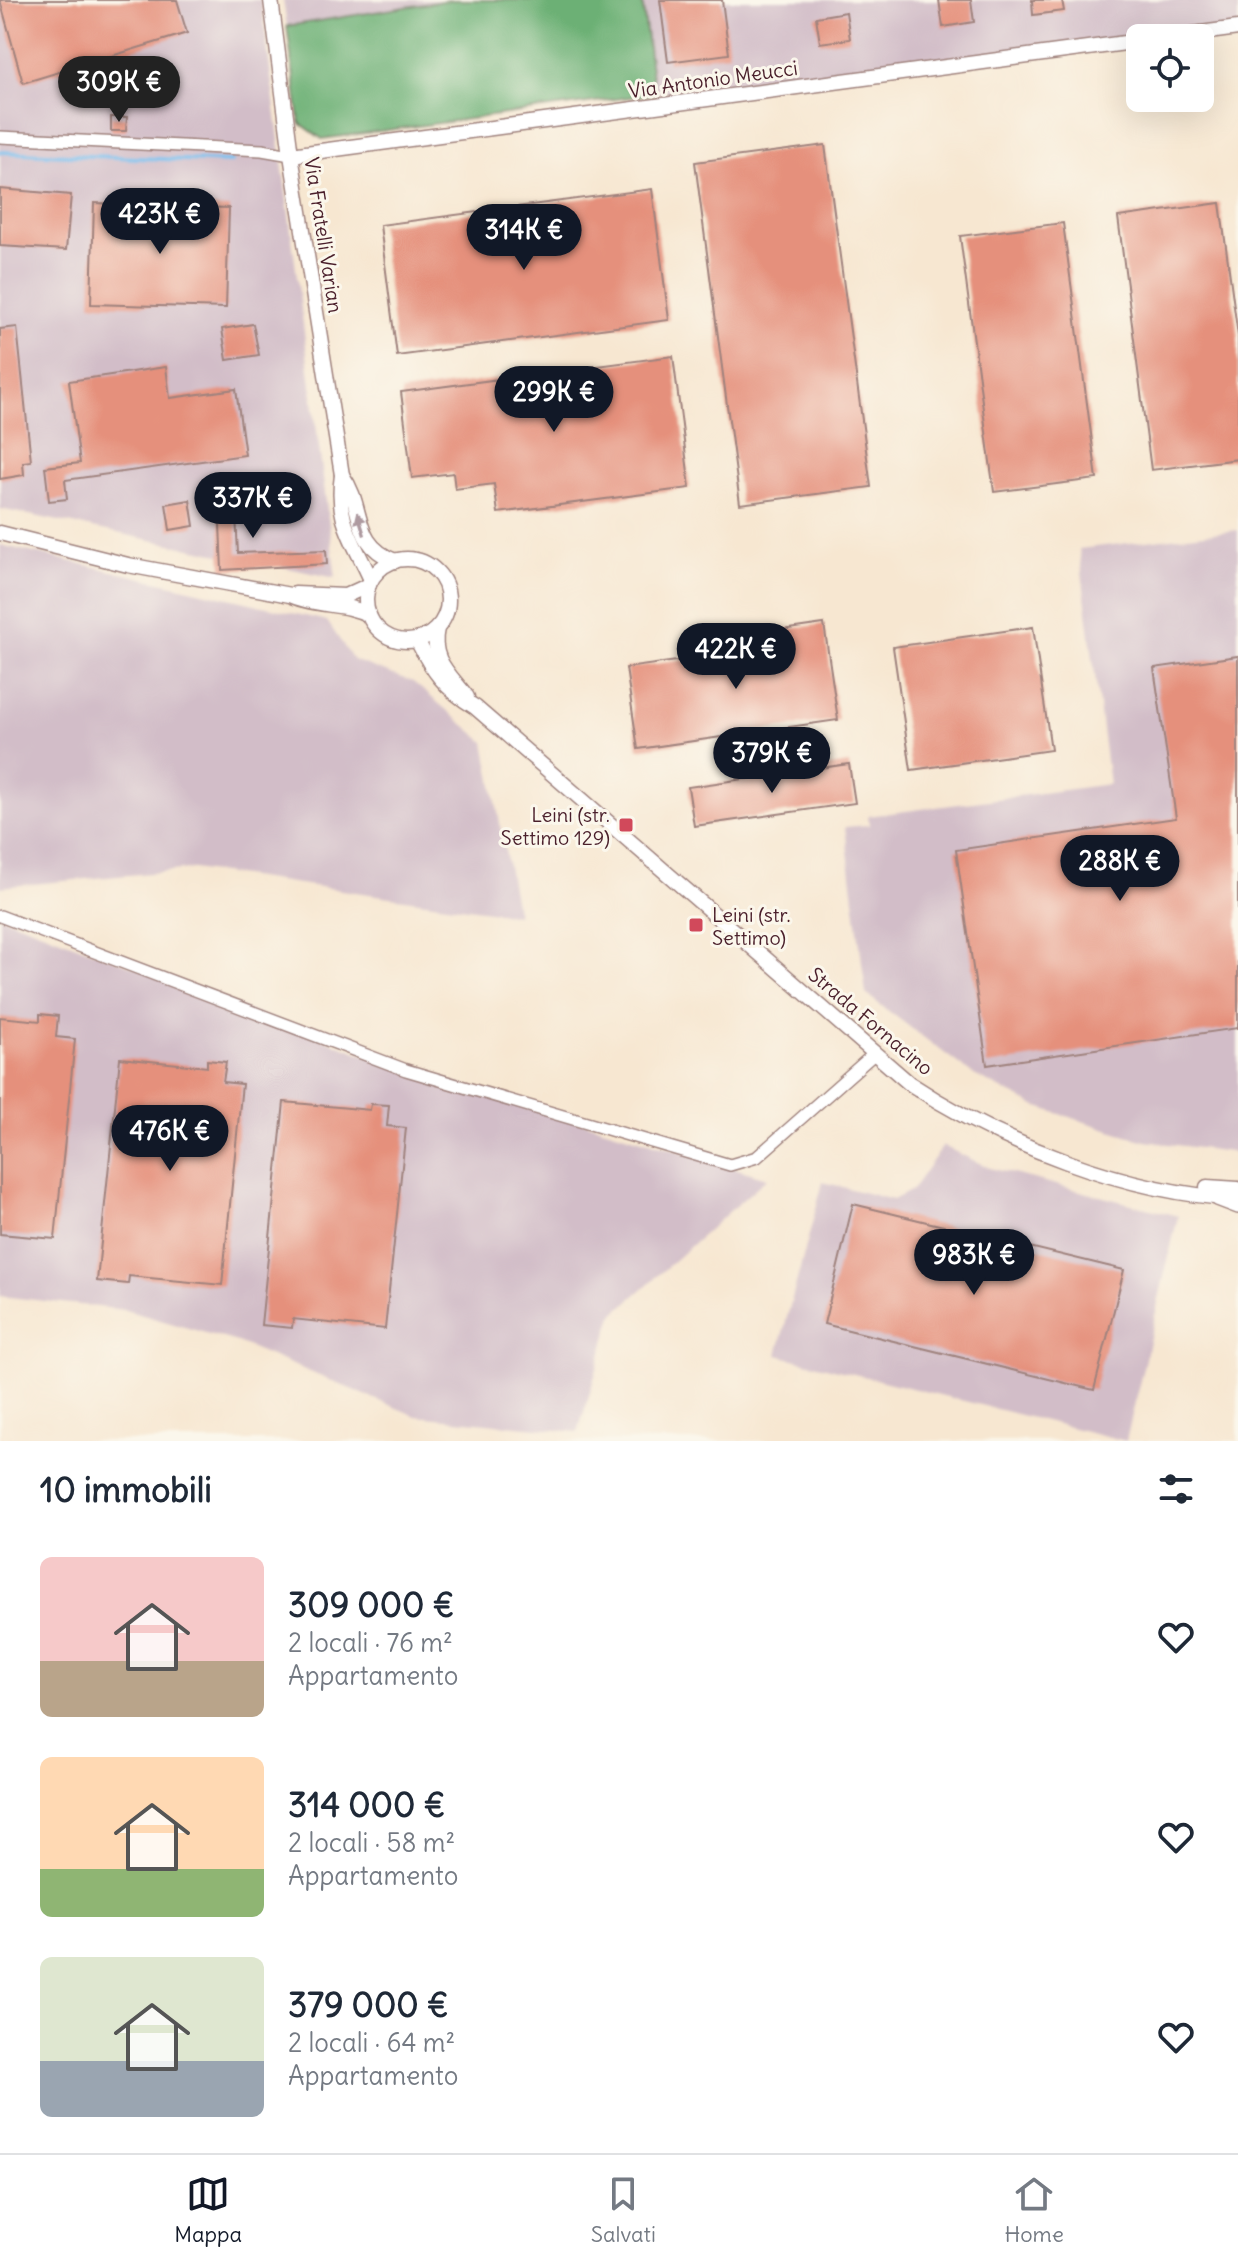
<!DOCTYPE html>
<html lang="it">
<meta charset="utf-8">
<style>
:root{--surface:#fff;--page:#f6f6f7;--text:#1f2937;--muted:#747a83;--line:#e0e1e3;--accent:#111827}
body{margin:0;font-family:Delius,sans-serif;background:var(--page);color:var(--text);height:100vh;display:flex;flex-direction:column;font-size:30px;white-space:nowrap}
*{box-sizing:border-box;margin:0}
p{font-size:26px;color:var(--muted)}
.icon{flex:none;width:44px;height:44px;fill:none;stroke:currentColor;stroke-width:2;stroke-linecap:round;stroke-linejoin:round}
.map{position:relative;height:1441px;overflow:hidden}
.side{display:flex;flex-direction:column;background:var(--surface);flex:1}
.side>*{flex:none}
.fabs{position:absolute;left:1126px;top:24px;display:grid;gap:16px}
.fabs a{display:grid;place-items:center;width:88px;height:88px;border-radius:12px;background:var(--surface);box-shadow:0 8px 32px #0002;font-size:40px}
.price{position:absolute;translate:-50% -68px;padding:0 18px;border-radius:28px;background:var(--accent);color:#fff;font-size:26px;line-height:52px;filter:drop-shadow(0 2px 4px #0008)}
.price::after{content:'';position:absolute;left:50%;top:48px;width:24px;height:18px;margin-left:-12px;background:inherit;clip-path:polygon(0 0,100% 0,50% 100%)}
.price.current{background:#222;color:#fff}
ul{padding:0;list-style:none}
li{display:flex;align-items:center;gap:24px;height:200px;padding:0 40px}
li span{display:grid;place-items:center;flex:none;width:224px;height:160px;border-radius:12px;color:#555}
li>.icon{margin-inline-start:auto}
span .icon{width:96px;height:96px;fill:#fffc;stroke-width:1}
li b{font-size:34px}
h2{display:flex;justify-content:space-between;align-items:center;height:96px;padding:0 40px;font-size:34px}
.dock{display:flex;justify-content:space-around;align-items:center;height:112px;border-top:2px solid var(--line);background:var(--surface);font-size:22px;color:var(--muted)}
.dock a{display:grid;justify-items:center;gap:4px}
.dock .current{color:var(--accent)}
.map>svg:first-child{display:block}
</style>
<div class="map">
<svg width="1238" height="1441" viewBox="0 0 1238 1441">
<rect width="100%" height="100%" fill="#fbf7ec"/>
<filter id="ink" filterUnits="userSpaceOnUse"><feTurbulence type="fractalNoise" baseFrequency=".0125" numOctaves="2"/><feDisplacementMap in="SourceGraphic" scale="16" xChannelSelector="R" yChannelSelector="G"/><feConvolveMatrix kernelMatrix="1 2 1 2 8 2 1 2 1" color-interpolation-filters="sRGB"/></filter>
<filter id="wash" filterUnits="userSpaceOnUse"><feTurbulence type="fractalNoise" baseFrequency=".006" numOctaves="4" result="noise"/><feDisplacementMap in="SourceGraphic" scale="32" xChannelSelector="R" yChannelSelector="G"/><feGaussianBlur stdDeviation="1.8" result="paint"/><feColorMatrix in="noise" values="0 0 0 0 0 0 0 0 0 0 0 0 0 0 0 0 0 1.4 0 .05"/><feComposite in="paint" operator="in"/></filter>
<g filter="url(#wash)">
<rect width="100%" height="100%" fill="#f7e7d1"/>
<g fill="#d2bdc8">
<polygon points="0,0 261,0 336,578 0,509"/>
<polygon points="283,0 449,0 287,26"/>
<polygon points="642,0 1238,0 1238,27 654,94"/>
<polygon points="1238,530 1238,1153 1145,1141 1035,1106 972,1074 866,994 845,827 869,825 868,816 1109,784 1079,549"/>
<polygon points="0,545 327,621 353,660 413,682 485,742 517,915 193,869 0,887"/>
<polygon points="0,916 376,1059 767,1178 613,1315 578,1432 416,1416 237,1342 125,1310 0,1296"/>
<polygon points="943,1146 990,1168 1178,1216 1126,1441 777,1355 823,1182 893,1200 912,1190"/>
</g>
<polygon fill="#6cb075" stroke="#5b6850" stroke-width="2" points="449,0 642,0 654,94 322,139 300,123 287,26"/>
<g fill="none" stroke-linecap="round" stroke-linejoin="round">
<polyline stroke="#76bdee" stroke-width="4" points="0,152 231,162"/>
</g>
<g id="blocks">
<g fill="#e5907c">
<polygon points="0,0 177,0 187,33 23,83"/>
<polygon points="660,0 722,0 729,54 668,62"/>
<polygon points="939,0 971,0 974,22 943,27"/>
<polygon points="1032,0 1062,0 1064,11 1033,15"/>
<polygon points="846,12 850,39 820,43 816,17"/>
<polygon points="111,117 127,117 126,131 111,131"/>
<polygon points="825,145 871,487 740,504 695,162"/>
<polygon points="0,189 71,195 66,250 0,246"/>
<polygon points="652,189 669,320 397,356 380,225"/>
<polygon points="94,203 229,208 226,308 91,304"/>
<polygon points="1220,203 1238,336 1238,459 1151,470 1118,217"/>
<polygon points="1063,223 1097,479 994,492 960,236"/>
<polygon points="253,324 259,355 227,360 222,329"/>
<polygon points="17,327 31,461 23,462 24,475 0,479 0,329"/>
<polygon points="673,356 690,488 498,513 494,484 455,489 453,473 412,478 401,392"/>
<polygon points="166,367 170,398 236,389 245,455 65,480 67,499 49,501 45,467 80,463 69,381"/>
<polygon points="234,477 238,553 326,550 327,564 222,570 218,478"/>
<polygon points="190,500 194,526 170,530 166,504"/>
<polygon points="824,624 838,720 638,749 626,668 762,649 760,633"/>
<polygon points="1033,627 1051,750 911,770 893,647"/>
<polygon points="1238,656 1238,1028 987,1065 956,850 1176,818 1154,668"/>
<polygon points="849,764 855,803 694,826 688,787"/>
<polygon points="40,1014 58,1016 56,1037 75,1039 55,1239 0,1234 0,1017 40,1021"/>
<polygon points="120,1058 207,1067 207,1060 226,1062 223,1082 242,1084 222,1285 129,1276 128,1284 97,1281"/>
<polygon points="284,1102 370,1110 371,1104 389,1105 387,1126 406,1128 385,1329 293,1319 292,1328 261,1325"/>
<polygon points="853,1204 1124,1270 1094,1390 824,1324"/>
</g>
</g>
</g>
<g filter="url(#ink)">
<use href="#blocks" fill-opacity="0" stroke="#a0837e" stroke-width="2"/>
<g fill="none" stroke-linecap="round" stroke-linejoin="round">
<g stroke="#a0837e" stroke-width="14">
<g id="minor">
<polyline points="0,137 262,150 291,155"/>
<polyline points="0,916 406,1070 730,1165 757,1157 875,1053"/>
<polyline points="1217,1200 1238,1208"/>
</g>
</g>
<g stroke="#a0837e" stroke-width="17">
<g id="tertiary">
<path d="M271 0 291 155 342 475C335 521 354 541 371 580"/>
<polyline points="1164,38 1238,28"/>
<polyline points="291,155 1140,41"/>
<path d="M342 475C366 508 350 543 395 561"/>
<path d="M0 533 128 565 290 595C316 607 344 602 369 615"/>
<circle cx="407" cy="600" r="41"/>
<polyline points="295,594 345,596 369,585"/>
<path d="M437 628C430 660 449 673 467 697"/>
<path d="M417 640C432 670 445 689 475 707L909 1083C1001 1144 1127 1193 1238 1199"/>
<polyline points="1207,1187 1238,1189"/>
</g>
</g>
<use href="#minor" stroke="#fff" stroke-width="11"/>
<use href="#tertiary" stroke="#fff" stroke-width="14"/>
</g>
<defs><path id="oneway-solid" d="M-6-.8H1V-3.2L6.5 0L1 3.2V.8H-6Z" transform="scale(2)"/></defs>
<use fill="#ae9aa0" href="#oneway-solid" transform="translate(361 524) rotate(-107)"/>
</g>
<g fill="#d1495b" stroke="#fbf7ec" stroke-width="3">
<rect x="618" y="817" width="16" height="16" rx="4"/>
<rect x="688" y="917" width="16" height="16" rx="4"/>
</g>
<g text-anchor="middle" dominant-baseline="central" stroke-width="6" stroke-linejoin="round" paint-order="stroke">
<g font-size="20" fill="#4a1f2b" stroke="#fbf7ec">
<text transform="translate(713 79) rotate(-8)">Via Antonio Meucci</text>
<text transform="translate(324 235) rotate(81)">Via Fratelli Varian</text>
<text transform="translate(871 1021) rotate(40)">Strada Fornacino</text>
</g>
<g font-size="20" fill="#4a1f2b" stroke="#fbf7ec" text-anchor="end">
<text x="610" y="814">Leini (str.<tspan x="610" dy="23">Settimo 129)</tspan></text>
<text x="712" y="914" text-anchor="start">Leini (str.<tspan x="712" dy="23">Settimo)</tspan></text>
</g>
</g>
</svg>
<div class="fabs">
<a><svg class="icon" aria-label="locate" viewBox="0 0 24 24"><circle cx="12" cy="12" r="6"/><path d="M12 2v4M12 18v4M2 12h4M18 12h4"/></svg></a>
</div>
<b class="price current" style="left:119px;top:124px">309K €</b>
<b class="price" style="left:160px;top:256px">423K €</b>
<b class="price" style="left:524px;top:272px">314K €</b>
<b class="price" style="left:554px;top:434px">299K €</b>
<b class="price" style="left:253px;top:540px">337K €</b>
<b class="price" style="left:736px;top:691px">422K €</b>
<b class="price" style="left:772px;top:795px">379K €</b>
<b class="price" style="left:1120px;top:903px">288K €</b>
<b class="price" style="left:170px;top:1173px">476K €</b>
<b class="price" style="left:974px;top:1297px">983K €</b>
</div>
<section class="side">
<h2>10 immobili<svg class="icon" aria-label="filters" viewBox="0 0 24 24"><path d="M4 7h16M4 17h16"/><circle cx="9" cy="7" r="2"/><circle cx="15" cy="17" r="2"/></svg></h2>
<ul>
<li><span style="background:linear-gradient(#f6c9c9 65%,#b9a48a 0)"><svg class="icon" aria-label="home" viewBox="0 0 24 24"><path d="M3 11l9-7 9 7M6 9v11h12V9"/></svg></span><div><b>309 000 €</b><p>2 locali · 76 m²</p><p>Appartamento</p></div><svg class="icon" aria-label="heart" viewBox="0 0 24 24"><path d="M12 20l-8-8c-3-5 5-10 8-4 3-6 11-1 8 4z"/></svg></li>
<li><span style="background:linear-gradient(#ffd9b3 70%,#8fb573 0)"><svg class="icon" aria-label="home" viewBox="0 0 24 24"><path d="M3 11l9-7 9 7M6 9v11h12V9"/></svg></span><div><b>314 000 €</b><p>2 locali · 58 m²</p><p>Appartamento</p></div><svg class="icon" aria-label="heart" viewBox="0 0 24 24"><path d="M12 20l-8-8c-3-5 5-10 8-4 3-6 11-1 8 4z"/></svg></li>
<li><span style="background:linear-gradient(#dfe7d0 65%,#9aa5b1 0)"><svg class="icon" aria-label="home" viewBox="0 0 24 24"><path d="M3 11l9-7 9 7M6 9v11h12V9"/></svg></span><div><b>379 000 €</b><p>2 locali · 64 m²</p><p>Appartamento</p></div><svg class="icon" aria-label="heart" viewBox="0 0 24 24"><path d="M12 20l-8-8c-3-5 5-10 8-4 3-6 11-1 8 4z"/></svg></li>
</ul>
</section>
<nav class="dock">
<a class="current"><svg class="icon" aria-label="map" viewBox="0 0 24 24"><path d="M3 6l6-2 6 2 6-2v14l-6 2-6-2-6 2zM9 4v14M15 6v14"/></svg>Mappa</a>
<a><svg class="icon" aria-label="saved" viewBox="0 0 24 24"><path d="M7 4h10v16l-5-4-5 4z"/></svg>Salvati</a>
<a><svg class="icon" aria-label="home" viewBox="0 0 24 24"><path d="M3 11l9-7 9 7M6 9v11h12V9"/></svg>Home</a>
</nav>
